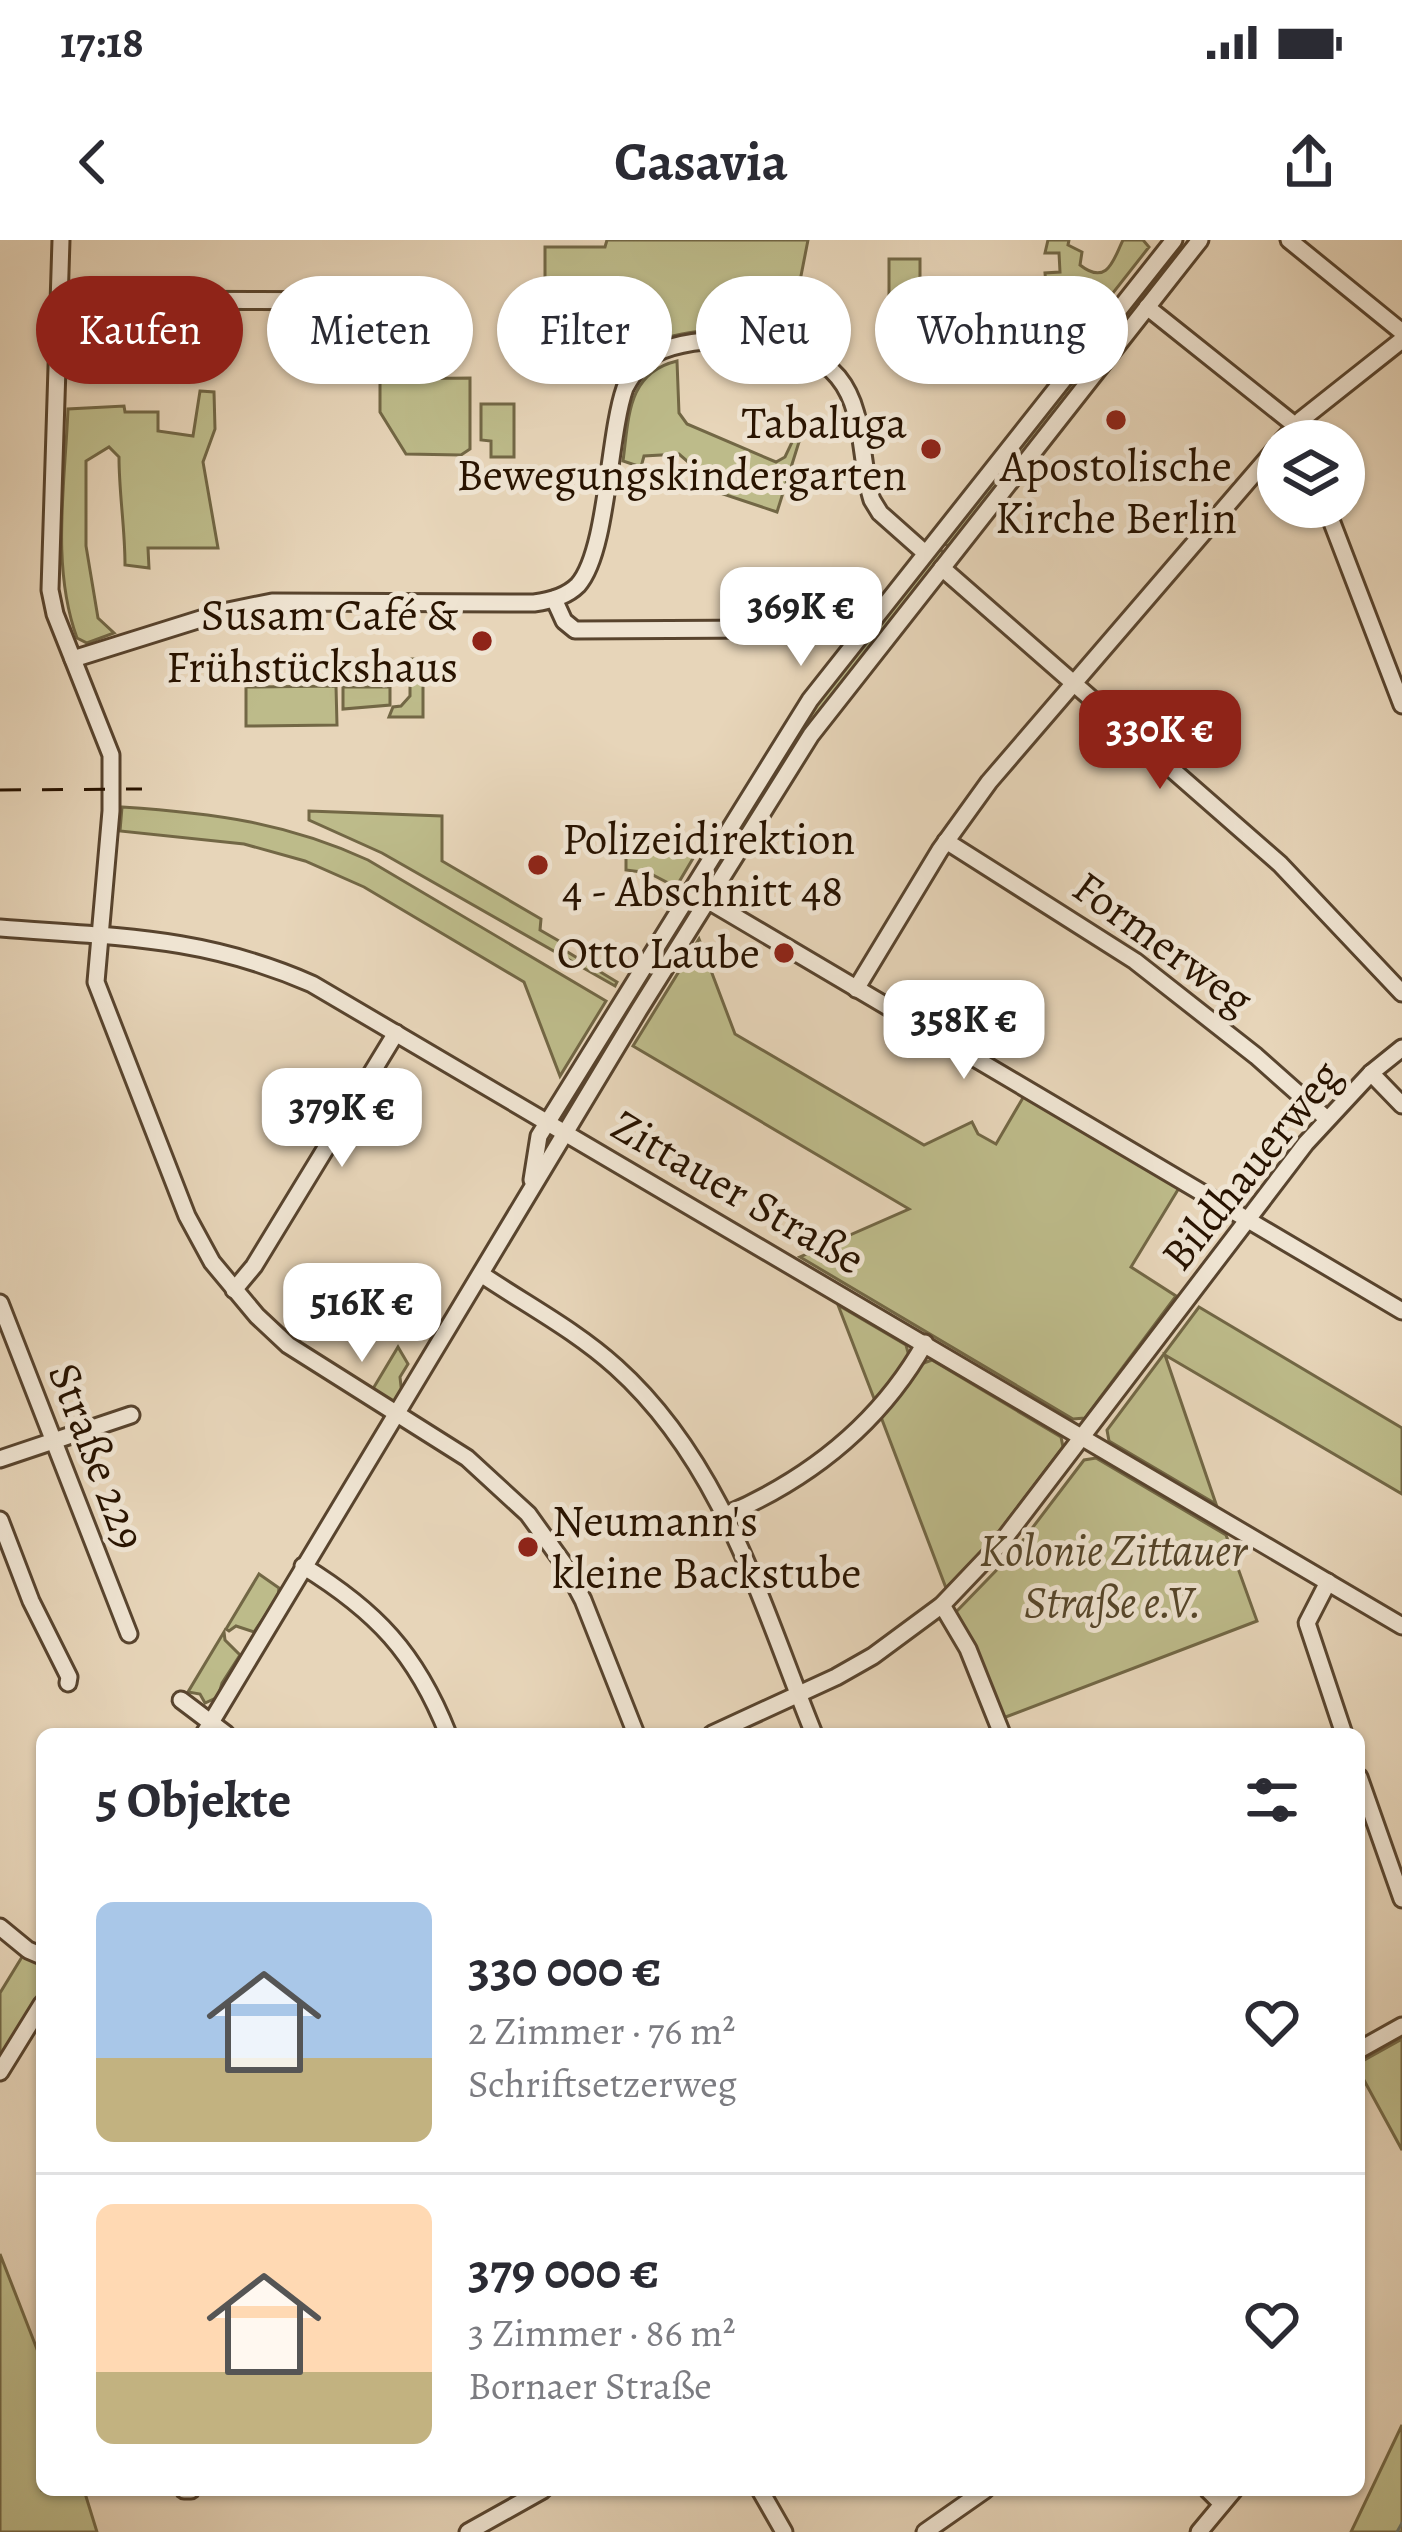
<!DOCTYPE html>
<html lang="de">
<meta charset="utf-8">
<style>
:root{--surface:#fff;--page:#f7f7f7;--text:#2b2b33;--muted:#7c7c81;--line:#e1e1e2;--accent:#8f2418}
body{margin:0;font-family:Alegreya,serif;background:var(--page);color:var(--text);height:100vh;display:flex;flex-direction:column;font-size:45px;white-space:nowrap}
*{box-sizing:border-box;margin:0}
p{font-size:39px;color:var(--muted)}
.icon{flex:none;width:66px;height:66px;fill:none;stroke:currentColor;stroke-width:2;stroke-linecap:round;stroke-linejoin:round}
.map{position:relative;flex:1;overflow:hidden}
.drawer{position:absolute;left:36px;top:1488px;width:1329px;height:768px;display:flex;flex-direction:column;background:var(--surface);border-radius:18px;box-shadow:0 3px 9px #0004}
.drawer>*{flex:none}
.top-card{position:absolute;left:36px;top:36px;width:1332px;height:108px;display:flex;gap:24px}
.controls{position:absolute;left:1257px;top:180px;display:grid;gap:24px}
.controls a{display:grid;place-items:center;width:108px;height:108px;border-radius:50%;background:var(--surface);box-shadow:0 3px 9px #0004;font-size:60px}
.price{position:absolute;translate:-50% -102px;padding:0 27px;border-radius:24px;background:#fff;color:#222;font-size:39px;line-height:78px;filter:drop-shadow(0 3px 6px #0008)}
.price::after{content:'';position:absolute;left:50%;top:72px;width:36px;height:27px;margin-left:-18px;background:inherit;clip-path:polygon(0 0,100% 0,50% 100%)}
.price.active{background:var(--accent);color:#fff}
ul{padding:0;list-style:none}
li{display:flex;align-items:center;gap:36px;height:300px;padding:0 60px}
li+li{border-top:3px solid var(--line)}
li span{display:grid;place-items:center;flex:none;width:336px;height:240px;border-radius:18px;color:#555}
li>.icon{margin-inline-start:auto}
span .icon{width:144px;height:144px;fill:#fffc;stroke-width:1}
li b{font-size:51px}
h2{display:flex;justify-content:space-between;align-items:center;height:144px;padding:0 60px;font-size:51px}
.pill{padding:0 42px;border-radius:54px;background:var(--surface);box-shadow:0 3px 9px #0004;font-size:42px;line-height:108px}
.pill.active{background:var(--accent);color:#fff}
.status{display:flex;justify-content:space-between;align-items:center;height:84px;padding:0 60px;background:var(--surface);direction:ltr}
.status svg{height:33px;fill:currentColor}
header{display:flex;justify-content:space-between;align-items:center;height:156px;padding:0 60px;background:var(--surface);font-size:54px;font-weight:600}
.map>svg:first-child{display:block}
</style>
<div class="status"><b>17:18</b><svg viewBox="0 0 49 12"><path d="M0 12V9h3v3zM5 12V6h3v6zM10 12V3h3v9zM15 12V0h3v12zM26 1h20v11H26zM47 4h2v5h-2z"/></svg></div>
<header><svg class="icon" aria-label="back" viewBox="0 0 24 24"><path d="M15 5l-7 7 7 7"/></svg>Casavia<svg class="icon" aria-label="share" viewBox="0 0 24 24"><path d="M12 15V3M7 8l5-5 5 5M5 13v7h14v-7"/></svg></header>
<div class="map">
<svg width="1402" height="2292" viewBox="0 0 1402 2292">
<rect width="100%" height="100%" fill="#e7d5b9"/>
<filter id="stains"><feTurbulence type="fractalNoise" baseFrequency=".00167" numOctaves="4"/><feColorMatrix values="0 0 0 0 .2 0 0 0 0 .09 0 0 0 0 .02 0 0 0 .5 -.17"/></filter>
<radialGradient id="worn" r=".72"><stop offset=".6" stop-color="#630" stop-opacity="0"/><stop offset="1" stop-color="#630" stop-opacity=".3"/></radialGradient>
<g fill="#bdbb8a" stroke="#726745" stroke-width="3">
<path d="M607 0H808L790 92C745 90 688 84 646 106L512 107 545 43V7H605Z"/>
<path d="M1048 0H1069L1068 5 1082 12 1080 25C1108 47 1114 18 1123 0H1143L1149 7 1091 81 1046 45 1045 33 1060 32 1059 13H1045Z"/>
<rect x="889" y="19" width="31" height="41"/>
<polygon points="1151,35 1159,41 949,307 940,300"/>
<path d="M677 121 679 173 687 184 776 222 785 217 793 200 799 202 777 272 699 246 701 233 679 214 644 216 641 227 623 221C629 177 627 133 677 121Z"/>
<polygon points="470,138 470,209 461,215 406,214 380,172 380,139"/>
<path d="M200 151 214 152 215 189 203 222 218 308H148L149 328 125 325C125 287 119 254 119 217L109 207 86 221V306L98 378 114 393 87 403 77 398C51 327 65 244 68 169L124 166 125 172H158V191L193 196Z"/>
<polygon points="514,164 514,217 491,217 491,201 481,200 481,164"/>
<polygon points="936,306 944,313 838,449 711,643 702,637 809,469"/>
<polygon points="410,419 423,419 423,477 389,477 393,467 401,466 410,456"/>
<polygon points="336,446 337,485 246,486 246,447"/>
<polygon points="343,447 390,447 390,465 343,469"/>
<path d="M122 567C212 573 285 582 368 620L606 761 560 836 524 742 364 647 305 621 244 604 120 591Z"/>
<polygon points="309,571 442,576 442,621 541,679 540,690 559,701 561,708 617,742 615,746 382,613 309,580"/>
<polygon points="626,610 695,615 676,647 649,633 626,630"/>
<polygon points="683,669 692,675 571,875 561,869"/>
<polygon points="699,699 735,794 924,905 972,882 978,894 996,904 1024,856 1179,948 1131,1027 1176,1056 1085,1178 1073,1179 800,1017 909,969 633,806"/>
<polygon points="838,1065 906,1105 909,1116 875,1161"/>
<polygon points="1199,1067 1402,1188 1402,1254 1165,1115 1216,1264 1109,1201 1107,1190"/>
<polygon points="398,1107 408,1124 400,1137 402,1155 392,1162 371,1152"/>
<polygon points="932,1120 1061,1197 1063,1207 989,1305 946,1348 881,1177 921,1124"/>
<polygon points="1096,1218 1226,1295 1257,1381 1003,1478 975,1407 956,1372 1014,1312 1084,1220"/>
<polygon points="259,1334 279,1348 278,1357 254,1392 236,1386 229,1391 226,1389"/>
<polygon points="224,1392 225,1400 240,1415 222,1443 218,1457 205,1463 200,1454 188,1452"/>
<polygon points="25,1712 42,1719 42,1757 0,1825 0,1753"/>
<polygon points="1402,1799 1402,1910 1359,1831 1359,1823"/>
<polygon points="0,2014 42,2122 42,2250 84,2250 97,2292 0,2292"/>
<polygon points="1402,2185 1402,2292 1351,2292"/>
</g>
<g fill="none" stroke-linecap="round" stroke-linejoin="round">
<polyline stroke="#6b766c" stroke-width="3" points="1397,2292 1402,2283"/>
<g stroke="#58442e" stroke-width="21">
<g id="minor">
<polyline points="61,0 50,350 55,374 111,515 111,571 96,742 187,976 212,1022 257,1076 288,1105 467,1218 528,1274 564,1324 583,1360 636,1494"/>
<polyline points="1289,0 1402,92"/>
<polyline points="59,60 421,61"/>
<polyline points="1147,67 1296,186 1301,201"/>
<polyline points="1282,201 1301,180 1402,100"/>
<polyline points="1326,267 1402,465"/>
<polyline points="942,328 1280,624 1402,753"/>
<polyline points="554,359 564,381 575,390 778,389"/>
<path d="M73 419 223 372 272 362 534 363C550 361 566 357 578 345 608 311 608 196 625 148 634 131 645 117 663 110 708 92 805 97 838 137 866 171 859 220 872 260L880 273 924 312"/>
<polyline points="946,601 1135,721 1256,816 1327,879"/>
<polyline points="702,657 1402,1071"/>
<path d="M0 688C116 697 203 696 312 744L1402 1386"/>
<polyline points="856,749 940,610 989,542 1278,206"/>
<polyline points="1371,833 1402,865"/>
<polyline points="532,940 539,896 810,460 1174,0"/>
<path d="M481 1034C527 1065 575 1090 616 1127 723 1223 762 1366 814 1494"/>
<polyline points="234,1050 254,1026 396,793"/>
<polyline points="0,1063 129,1394"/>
<polyline points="0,1219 131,1175"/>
<path d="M726 1275C809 1239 880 1183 925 1103"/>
<polyline points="0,1280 31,1361 69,1437 68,1443"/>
<path d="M303 1326C376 1371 416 1413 448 1494"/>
<polyline points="1328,1342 1307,1383 1344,1494"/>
<polyline points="942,1365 968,1409 1002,1494"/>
<polyline points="181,1460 226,1494"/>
<polyline points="204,1494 639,770 811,495 1200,0"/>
<polyline points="712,1494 836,1437 873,1416 942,1365 1001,1303 1306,903 1371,833 1402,808"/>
<polyline points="1359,1537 1402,1659"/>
<polyline points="0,1687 28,1710 42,1716"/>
<polyline points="1359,1810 1402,1786"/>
<polyline points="0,1832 42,1764"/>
<polyline points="184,2250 191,2250"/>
<polyline points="760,2250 784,2292"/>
<polyline points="1208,2250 1222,2264"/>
<polyline points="468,2292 543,2250"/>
<polyline points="925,2292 985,2250"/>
<polyline points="1199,2292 1234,2250"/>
</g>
</g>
<use href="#minor" stroke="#efe4d2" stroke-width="15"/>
<polyline stroke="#281300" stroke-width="3" stroke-dasharray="21 21" stroke-linecap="butt" points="0,550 142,549"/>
</g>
<g fill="#8f2418" stroke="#efe4d2" stroke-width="4.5">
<circle cx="1116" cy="180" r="12"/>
<circle cx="931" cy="209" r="12"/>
<circle cx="482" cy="401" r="12"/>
<circle cx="538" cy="625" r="12"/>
<circle cx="784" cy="713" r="12"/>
<circle cx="528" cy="1307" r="12"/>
</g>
<g text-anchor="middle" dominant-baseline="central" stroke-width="10" stroke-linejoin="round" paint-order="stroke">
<g font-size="45" fill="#281300" stroke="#efe4d2" text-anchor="end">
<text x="907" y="183">Tabaluga<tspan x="907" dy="52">Bewegungskindergarten</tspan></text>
<text x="1116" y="226" text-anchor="middle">Apostolische<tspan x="1116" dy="52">Kirche Berlin</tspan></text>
<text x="458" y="375">Susam Café &amp;<tspan x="458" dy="52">Frühstückshaus</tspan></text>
<text x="562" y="599" text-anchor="start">Polizeidirektion<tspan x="562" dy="52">4 - Abschnitt 48</tspan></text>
<text x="760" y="713">Otto Laube</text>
<text x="552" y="1281" text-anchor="start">Neumann's<tspan x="552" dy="52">kleine Backstube</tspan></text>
</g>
<g font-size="45" fill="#281300" stroke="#efe4d2">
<text transform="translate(1163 703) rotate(36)">Formerweg</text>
<text transform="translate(1251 925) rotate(-51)">Bildhauerweg</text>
<text transform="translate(738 952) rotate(30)">Zittauer Straße</text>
<text transform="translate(97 1216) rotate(69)">Straße 229</text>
</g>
<g font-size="45" font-style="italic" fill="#554529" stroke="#efe4d2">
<text x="1113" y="1310">Kolonie Zittauer<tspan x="1113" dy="52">Straße e.V.</tspan></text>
</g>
</g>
<rect width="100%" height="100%" filter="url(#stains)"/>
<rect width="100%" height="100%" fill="url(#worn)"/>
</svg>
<div class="controls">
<a><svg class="icon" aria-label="layers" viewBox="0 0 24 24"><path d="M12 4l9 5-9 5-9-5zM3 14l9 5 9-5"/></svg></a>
</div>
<b class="price" style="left:801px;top:429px">369K €</b>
<b class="price active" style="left:1160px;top:552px">330K €</b>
<b class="price" style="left:964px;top:842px">358K €</b>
<b class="price" style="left:342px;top:930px">379K €</b>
<b class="price" style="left:362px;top:1125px">516K €</b>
<div class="top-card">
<a class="pill active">Kaufen</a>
<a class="pill">Mieten</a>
<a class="pill">Filter</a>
<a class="pill">Neu</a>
<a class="pill">Wohnung</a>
</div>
<section class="drawer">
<h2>5 Objekte<svg class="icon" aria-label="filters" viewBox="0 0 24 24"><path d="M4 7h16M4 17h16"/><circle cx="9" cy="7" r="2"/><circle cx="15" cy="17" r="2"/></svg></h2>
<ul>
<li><span style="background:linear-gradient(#a9c7e8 65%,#c2b280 0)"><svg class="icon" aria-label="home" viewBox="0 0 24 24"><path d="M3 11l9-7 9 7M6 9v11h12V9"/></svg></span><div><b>330 000 €</b><p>2 Zimmer · 76 m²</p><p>Schriftsetzerweg</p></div><svg class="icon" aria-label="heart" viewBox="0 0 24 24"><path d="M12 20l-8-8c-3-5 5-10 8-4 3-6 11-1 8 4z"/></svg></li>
<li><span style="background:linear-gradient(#ffd9b3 70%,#c2b280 0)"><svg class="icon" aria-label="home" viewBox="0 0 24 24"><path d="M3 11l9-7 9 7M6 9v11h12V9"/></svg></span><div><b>379 000 €</b><p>3 Zimmer · 86 m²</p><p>Bornaer Straße</p></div><svg class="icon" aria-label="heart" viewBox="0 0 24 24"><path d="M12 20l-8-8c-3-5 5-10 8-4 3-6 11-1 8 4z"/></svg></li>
</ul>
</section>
</div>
